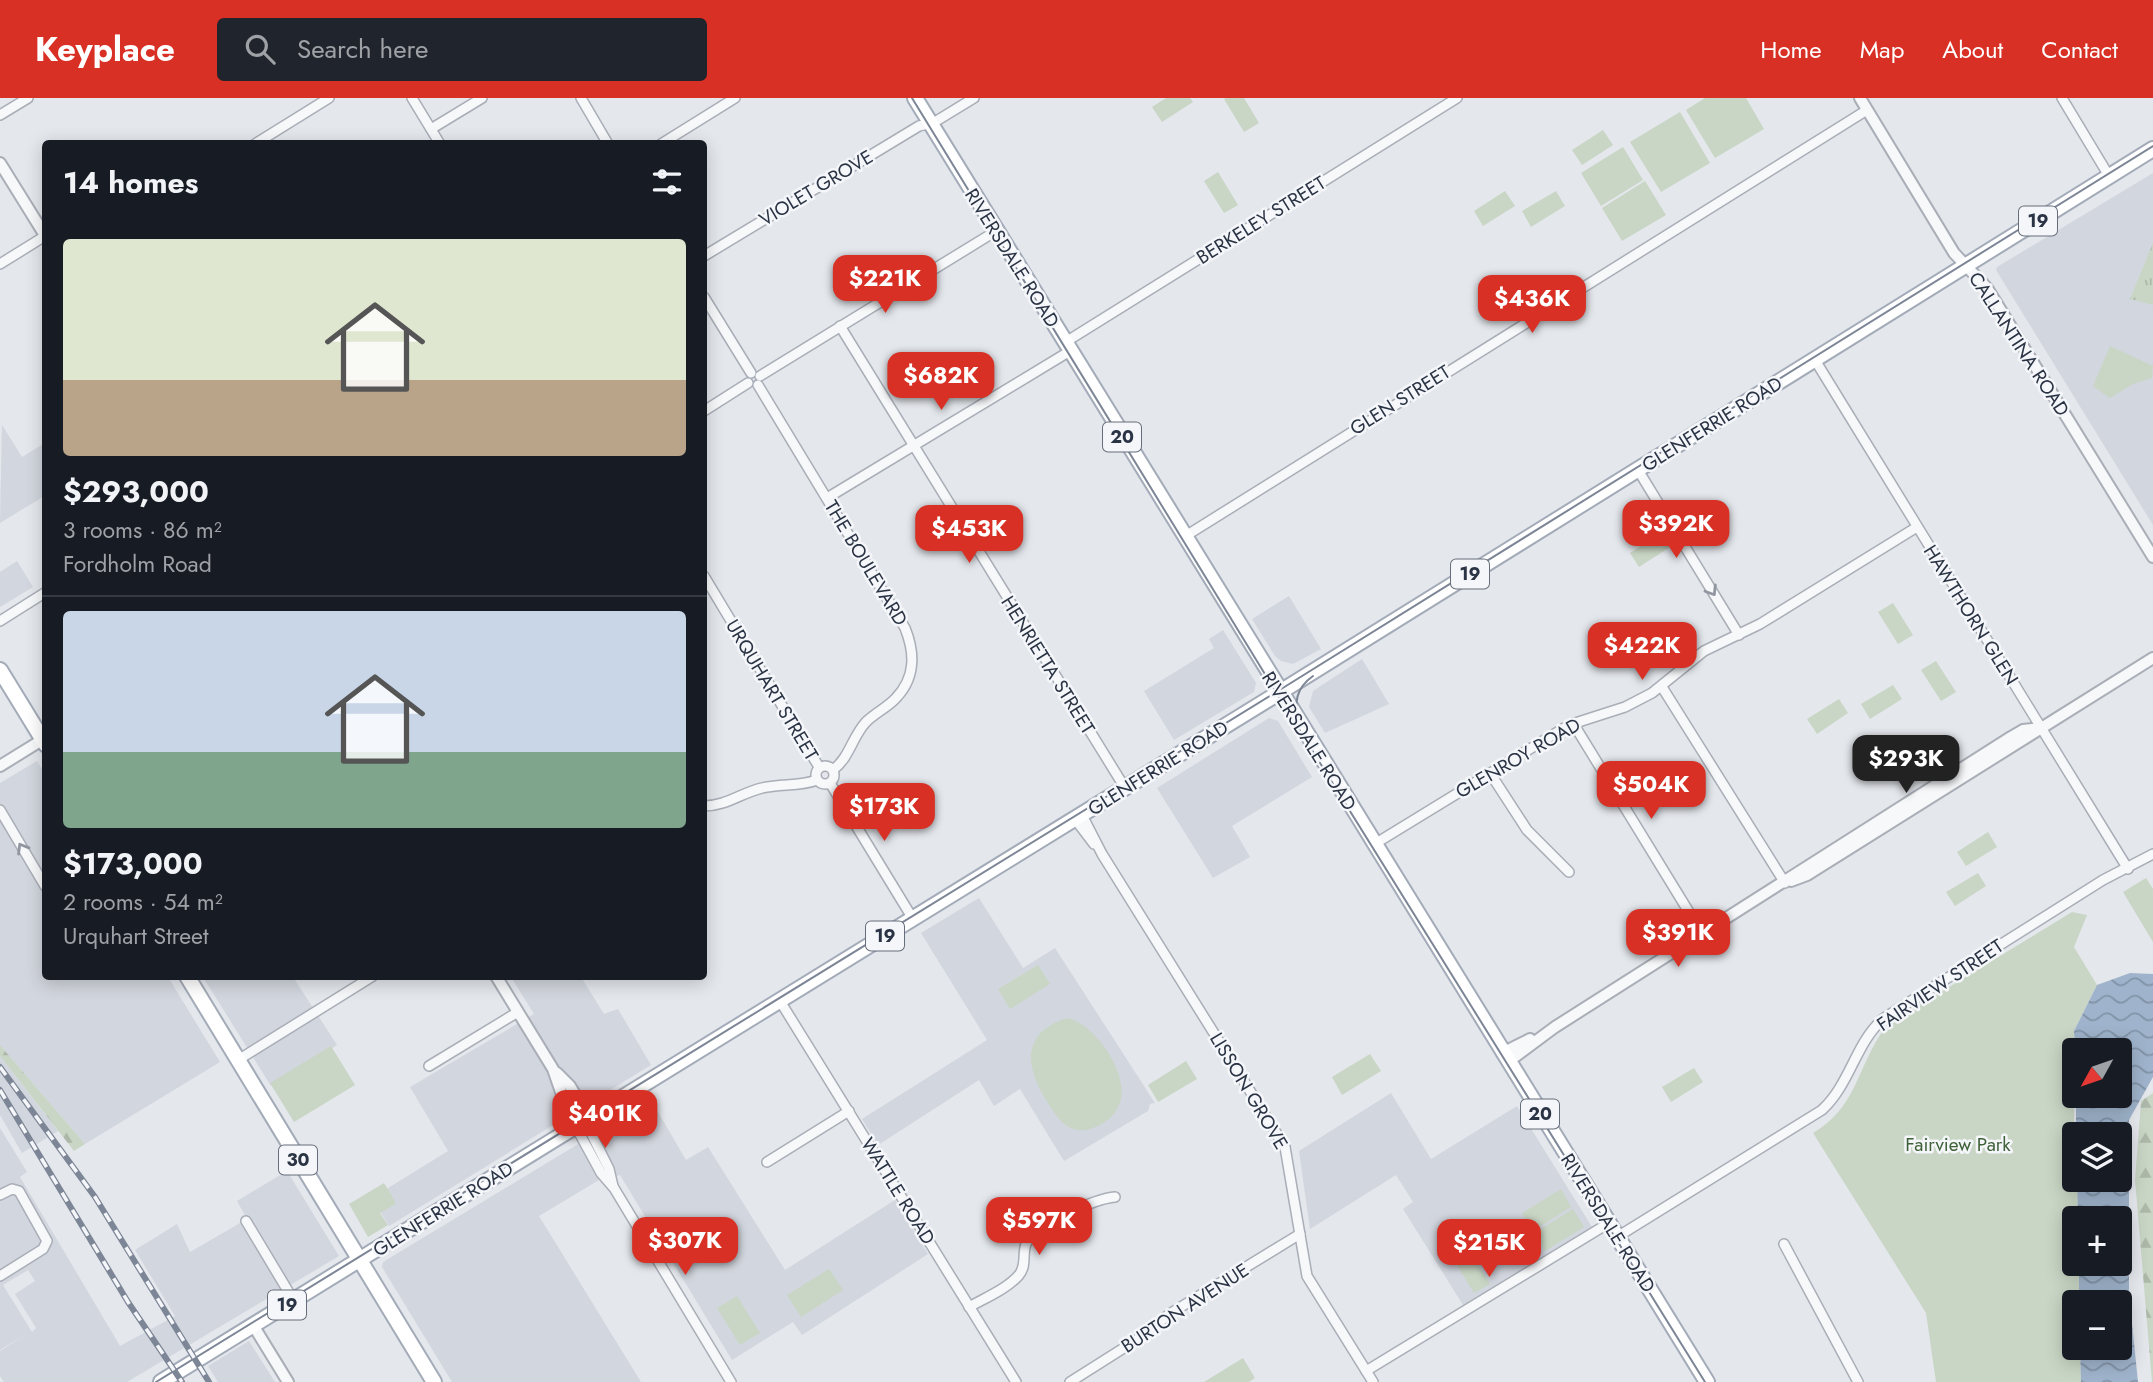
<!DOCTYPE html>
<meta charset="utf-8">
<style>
:root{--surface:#171b24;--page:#20242c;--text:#f1f3f6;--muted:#9ea1a6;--line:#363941;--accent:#d93025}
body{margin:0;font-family:Jost,sans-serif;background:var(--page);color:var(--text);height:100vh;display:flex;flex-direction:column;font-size:26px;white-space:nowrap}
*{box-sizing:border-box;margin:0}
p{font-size:23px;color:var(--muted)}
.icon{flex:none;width:38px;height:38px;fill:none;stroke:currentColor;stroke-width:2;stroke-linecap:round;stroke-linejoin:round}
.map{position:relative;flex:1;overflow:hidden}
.sheet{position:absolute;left:42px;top:42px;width:665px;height:840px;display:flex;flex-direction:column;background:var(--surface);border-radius:7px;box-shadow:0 4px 18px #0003}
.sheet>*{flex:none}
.needle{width:46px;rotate:230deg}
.fabs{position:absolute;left:2062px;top:940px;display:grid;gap:14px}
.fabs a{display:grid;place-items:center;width:70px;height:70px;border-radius:7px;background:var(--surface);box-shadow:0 4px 18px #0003;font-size:35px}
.price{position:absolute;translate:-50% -60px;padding:0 16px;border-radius:14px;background:var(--accent);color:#fff;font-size:23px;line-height:46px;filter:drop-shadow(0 2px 4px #0008)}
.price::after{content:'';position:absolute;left:50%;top:42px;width:21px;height:16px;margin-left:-10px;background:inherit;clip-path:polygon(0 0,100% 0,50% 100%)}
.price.current{background:#222;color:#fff}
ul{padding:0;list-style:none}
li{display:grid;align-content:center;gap:14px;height:371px;padding:0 21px}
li+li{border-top:2px solid var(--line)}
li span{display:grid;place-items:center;height:217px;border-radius:7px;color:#555}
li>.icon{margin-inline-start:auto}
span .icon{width:126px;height:126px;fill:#fffc;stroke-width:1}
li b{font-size:30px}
h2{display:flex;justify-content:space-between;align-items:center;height:84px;padding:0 21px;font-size:30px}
header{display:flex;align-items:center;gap:42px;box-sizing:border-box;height:98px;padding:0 35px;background:var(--accent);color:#fff}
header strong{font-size:33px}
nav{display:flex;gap:38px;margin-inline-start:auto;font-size:24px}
.search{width:490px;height:63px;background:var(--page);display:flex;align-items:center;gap:18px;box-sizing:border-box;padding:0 24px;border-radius:7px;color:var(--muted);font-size:26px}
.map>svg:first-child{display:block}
</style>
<header>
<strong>Keyplace</strong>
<div class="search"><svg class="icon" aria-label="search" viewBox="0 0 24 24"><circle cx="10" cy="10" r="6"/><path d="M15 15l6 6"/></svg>Search here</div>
<nav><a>Home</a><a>Map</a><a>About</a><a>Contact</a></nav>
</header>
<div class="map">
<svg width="2153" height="1284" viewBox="0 0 2153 1284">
<defs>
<pattern id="grass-tufts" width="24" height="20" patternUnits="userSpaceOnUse" patternTransform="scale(1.75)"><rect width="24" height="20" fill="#c9d6c5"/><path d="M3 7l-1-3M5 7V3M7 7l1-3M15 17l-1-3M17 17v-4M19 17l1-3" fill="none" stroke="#adb8ab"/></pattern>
<pattern id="forest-firs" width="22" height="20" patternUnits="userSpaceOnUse" patternTransform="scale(1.75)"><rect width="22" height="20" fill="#c9d6c5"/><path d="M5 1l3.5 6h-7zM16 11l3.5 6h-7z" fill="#adb8ab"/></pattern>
<pattern id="water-waves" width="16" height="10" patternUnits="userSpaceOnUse" patternTransform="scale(1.75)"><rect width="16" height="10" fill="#9fb4cc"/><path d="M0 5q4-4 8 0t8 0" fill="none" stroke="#8293a7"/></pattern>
</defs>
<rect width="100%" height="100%" fill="#e4e7ec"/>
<g fill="#d2d6de" fill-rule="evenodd">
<polygon points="2153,75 2153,427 1996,172 1997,169"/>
<polygon points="2,327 22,359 45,345 46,397 0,425"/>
<polygon points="17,463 33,489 0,509 0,474"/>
<polygon points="1289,498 1321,551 1293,566 1281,563 1275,558 1252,521"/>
<polygon points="1223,532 1256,585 1254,594 1174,642 1144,593 1214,550 1209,541"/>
<polygon points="1362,561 1389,606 1325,635 1309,609 1313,593"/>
<polygon points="1269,620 1278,623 1312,679 1232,728 1250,759 1213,780 1157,690"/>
<polygon points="37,663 46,678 46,878 168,879 220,964 85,1046 0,947 0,685"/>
<polygon points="979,800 1023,870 1055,850 1155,1005 1150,1006 1148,1013 1064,1063 1020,991 994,1008 979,982 878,1047 862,1021 987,942 921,835"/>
<polygon points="203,879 293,879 337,947 271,988"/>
<polygon points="511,879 581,879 604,916 618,911 651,967 389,1128 372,1100 448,1053 410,989 534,916"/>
<polygon points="0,958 58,1033 22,1055 0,1017"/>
<polygon points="1391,995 1431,1061 1517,1008 1592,1129 1463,1207 1403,1111 1413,1104 1396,1077 1310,1131 1299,1053"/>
<polygon points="651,1002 686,1062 708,1049 785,1172 895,1102 928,1156 802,1237 793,1224 732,1262 620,1077 599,1082 539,1118 641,1284 452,1284 382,1169 383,1164"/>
<path d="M0 1030 27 1074 20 1079 120 1248 175 1218 135 1152 177 1126 190 1154 247 1121 237 1103 287 1073 339 1158 127 1284H4L0 1278V1253L30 1234 0 1252ZM28 1172 35 1183 15 1196 36 1230 32 1234 3 1187Z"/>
<polygon points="249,1243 275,1284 218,1284 208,1268"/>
</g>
<polygon fill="url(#grass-tufts)" points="2153,145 2153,207 2130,201"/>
<g fill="url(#forest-firs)">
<polygon points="0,947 85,1046 74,1053 0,958"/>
<polygon points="2153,995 2153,1284 2152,1284 2135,1082 2141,1003"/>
</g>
<g fill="#c9d6c5">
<polygon points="1166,0 1190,0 1193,4 1162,24 1152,9"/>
<polygon points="1226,0 1244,0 1259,25 1244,34 1224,1"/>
<polygon points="1705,0 1746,0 1764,31 1715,60 1686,12"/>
<polygon points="1680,14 1710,65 1661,94 1630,44"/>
<polygon points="1603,32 1613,47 1582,67 1572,52"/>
<polygon points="1623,49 1643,82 1601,108 1581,75"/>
<polygon points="1218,74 1238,107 1224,115 1204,83"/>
<polygon points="1645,83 1666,117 1622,143 1602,110"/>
<polygon points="1505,93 1515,108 1483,128 1474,113"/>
<polygon points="1556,93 1565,108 1531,129 1522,113"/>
<polygon points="2110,248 2153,268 2152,280 2133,286 2110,300 2093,288"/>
<polygon points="1661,435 1670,449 1639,469 1630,455"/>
<polygon points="1893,505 1913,537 1898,546 1878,514"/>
<polygon points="1936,563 1956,594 1941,603 1921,572"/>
<polygon points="1893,587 1902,601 1870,621 1861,606"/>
<polygon points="1839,601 1848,615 1817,636 1807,621"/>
<polygon points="1988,734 1997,749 1966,768 1957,754"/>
<polygon points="1978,775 1986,788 1955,808 1946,794"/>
<polygon points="2146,780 2153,791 2153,844 2123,794"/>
<path d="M2072 814 2087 817 2074 849 2097 887 2074 933V1082H2077L2078 1120H2074V1166H2079V1204H2074V1250H2080L2081 1284H1936L1926 1215 1813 1035C1855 1010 1856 975 1880 937 1884 930 1894 925 1900 919Z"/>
<polygon points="1038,867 1050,886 1010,911 998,891"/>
<path d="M1067 920C1096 925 1137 985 1116 1013 1109 1023 1092 1034 1079 1032 1064 1031 1055 1016 1048 1005 1026 970 1019 936 1067 920Z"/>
<polygon points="331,948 355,987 294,1024 270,985"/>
<polygon points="1370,956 1381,973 1342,997 1332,979"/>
<polygon points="1186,963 1197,981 1158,1004 1148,987"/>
<polygon points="1694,970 1703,984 1671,1004 1662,989"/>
<polygon points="384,1085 395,1103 394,1107 380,1115 388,1127 368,1139 349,1106"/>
<polygon points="1561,1091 1571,1109 1533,1133 1522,1115"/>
<polygon points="1573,1111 1584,1129 1545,1153 1534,1135"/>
<polygon points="1522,1122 1542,1155 1527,1164 1506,1131"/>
<polygon points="1469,1153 1490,1186 1474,1195 1454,1162"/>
<polygon points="829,1171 843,1192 801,1219 787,1197"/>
<polygon points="737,1198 760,1235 740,1247 717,1210"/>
<polygon points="1243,1260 1255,1280 1249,1284 1204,1284"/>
</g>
<polygon fill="url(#water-waves)" points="2130,875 2153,876 2153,979 2129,1022 2129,1196 2138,1284 2081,1284 2080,1250 2119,1250 2119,1204 2079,1204 2079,1166 2119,1166 2119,1120 2078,1120 2077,1082 2119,1082 2119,1036 2076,1036 2076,998 2119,998 2119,952 2075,952 2074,933 2097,887"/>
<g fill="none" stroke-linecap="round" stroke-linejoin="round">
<g stroke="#a9aeb7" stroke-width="12">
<g id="minor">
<polyline points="412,0 440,46"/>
<polyline points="581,0 608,46"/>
<polyline points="2062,0 2109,78"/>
<polyline points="0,17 28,0"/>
<polyline points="431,31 482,0"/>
<polyline points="255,46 329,0"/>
<polyline points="661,46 735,0"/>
<polyline points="704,158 919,28 933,25 974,0"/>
<polyline points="0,166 45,138"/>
<polyline points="704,199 751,275"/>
<polyline points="840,228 1125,690"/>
<polyline points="1064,245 1457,0"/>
<polyline points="1815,262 2128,771"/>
<polyline points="760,278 996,133"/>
<path d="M758 287 905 530C915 555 916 579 896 600 888 609 875 615 866 624 852 639 850 659 833 672"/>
<polyline points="704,313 748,285"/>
<polyline points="1638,372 1739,537"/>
<polyline points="827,400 1070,253"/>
<polyline points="1184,439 1867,12"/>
<polyline points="704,478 819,669"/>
<polyline points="0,523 46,494"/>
<polyline points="1662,589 1785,785"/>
<polyline points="1573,625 1703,837"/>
<circle cx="825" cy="677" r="9"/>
<polyline points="1490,675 1527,732 1569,774"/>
<polyline points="830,685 913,821"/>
<path d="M704 708C726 708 741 695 762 690 781 685 798 689 817 682"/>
<polyline points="0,712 45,788"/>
<polyline points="1082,717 1102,756 1285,1049 1307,1178 1373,1284"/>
<polyline points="1075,721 1094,746"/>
<polyline points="1373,747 1569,627 1625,609 1652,595 1704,553 1760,526 1917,429"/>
<polyline points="780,903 1016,1284"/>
<polyline points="238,962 373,878"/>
<polyline points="429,968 518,914"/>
<polyline points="585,1023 609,1071 613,1088"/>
<polyline points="576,1029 601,1075 614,1090 731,1284"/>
<polyline points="767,1064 849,1013"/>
<polyline points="0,1097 12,1091 19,1093 47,1143 43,1151 0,1178"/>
<polyline points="246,1123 294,1203"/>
<path d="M1617 1139 1822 1012C1851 985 1855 945 1884 920L2103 782 2153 756"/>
<polyline points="1784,1146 1858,1284"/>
<path d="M969 1209C985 1200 1007 1191 1019 1177 1027 1167 1022 1156 1026 1146 1034 1127 1096 1100 1115 1099"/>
<polyline points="1366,1273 1609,1125"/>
<polyline points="1070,1284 1138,1241 1171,1215 1300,1136"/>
</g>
</g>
<g stroke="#a9aeb7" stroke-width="14">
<g id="tertiary">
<polyline points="1860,0 1954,155 1987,190 2153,459"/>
<polyline points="0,65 46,139"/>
<polyline points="0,668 42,642"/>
<polyline points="1791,783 1807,777 2153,560"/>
<polyline points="496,878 553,971 561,994 581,1025"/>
<polyline points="1502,955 1530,941"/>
<polyline points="1508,964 1555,929 2011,639 2023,632 2041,630"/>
<polyline points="557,975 570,988 589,1020"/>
<polyline points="253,1227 288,1284"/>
</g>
</g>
<g stroke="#a3abb8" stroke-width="18">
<g id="primary">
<polyline points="915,0 1707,1284"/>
<polyline points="0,572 46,647"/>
<polyline points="187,878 434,1284"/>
<polyline points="161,1284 1277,596 2153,51"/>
</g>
</g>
<use href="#minor" stroke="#f7f8fa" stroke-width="9"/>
<use href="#tertiary" stroke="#f7f8fa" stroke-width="10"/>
<use href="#primary" stroke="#fff" stroke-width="14"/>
<g stroke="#7d8696" stroke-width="2">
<polyline points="912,0 1279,599 1705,1284"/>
<path d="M1300 624C1293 606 1296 590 1313 578"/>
<polyline points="156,1284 1278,593 2153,48"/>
</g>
<g stroke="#7d8696" stroke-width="6">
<g id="rail">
<polyline points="0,969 95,1099 209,1284"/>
<polyline points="0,992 128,1204 182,1284"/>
</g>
</g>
<use href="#rail" stroke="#f4f6f9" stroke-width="3.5" stroke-dasharray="10" stroke-linecap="butt"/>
</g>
<defs><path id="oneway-chevron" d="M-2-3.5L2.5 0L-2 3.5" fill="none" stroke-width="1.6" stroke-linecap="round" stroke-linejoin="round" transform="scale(1.75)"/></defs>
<g stroke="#9196a0">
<use href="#oneway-chevron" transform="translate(1712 493) rotate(58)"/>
<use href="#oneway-chevron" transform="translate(22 750) rotate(-121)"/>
</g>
<g text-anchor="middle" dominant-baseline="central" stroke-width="5" stroke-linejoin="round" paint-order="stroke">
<g fill="#f4f6f9" stroke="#676e7b" stroke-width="2">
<rect x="2019" y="108.5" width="38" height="29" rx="5"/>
<rect x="1103" y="324.5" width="38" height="29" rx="5"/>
<rect x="1451" y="461.5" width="38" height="29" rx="5"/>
<rect x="866" y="823.5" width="38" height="29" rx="5"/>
<rect x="1521" y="1001.5" width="38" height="29" rx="5"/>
<rect x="279" y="1047.5" width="38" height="29" rx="5"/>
<rect x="268" y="1192.5" width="38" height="29" rx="5"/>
</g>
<g font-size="18" font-weight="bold" fill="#2b3445">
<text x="2038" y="123">19</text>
<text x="1122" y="339">20</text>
<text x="1470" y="476">19</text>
<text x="885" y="838">19</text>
<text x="1540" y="1016">20</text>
<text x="298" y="1062">30</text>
<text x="287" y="1207">19</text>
</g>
<g font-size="19" fill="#2b3445" stroke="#f4f6f9">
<text transform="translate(816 90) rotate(-31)">VIOLET GROVE</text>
<text transform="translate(1261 122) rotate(-32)">BERKELEY STREET</text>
<text transform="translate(1012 160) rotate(58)">RIVERSDALE ROAD</text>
<text transform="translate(2019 246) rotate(57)">CALLANTINA ROAD</text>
<text transform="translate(1400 302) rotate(-32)">GLEN STREET</text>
<text transform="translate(1712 326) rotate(-32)">GLENFERRIE ROAD</text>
<text transform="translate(866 465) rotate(59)">THE BOULEVARD</text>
<text transform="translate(1971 517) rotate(58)">HAWTHORN GLEN</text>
<text transform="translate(1048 567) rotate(58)">HENRIETTA STREET</text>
<text transform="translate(772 592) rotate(59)">URQUHART STREET</text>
<text transform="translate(1309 643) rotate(58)">RIVERSDALE ROAD</text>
<text transform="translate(1518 660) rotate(-30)">GLENROY ROAD</text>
<text transform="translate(1158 670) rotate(-32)">GLENFERRIE ROAD</text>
<text transform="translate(1940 887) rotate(-34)">FAIRVIEW STREET</text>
<text transform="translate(1249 993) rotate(59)">LISSON GROVE</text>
<text transform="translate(898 1093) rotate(58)">WATTLE ROAD</text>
<text transform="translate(443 1111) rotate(-32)">GLENFERRIE ROAD</text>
<text transform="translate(1608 1125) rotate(58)">RIVERSDALE ROAD</text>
<text transform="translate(1185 1210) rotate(-33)">BURTON AVENUE</text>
</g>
<g font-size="19" fill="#3f6138" stroke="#f4f6f9">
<text x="1958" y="1046">Fairview Park</text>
</g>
</g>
</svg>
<div class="fabs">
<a><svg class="needle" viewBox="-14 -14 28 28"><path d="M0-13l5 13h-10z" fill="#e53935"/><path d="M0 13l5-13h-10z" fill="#9ea1a6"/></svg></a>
<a><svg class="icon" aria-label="layers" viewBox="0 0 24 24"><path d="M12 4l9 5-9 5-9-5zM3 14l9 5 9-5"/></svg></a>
<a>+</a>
<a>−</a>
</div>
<b class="price" style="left:885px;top:217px">$221K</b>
<b class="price" style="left:1532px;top:237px">$436K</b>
<b class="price" style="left:941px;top:314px">$682K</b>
<b class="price" style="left:1676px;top:462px">$392K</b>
<b class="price" style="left:969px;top:467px">$453K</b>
<b class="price" style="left:1642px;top:584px">$422K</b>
<b class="price current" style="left:1906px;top:697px">$293K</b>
<b class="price" style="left:1651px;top:723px">$504K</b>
<b class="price" style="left:884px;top:745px">$173K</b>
<b class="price" style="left:1678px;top:871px">$391K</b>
<b class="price" style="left:605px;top:1052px">$401K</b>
<b class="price" style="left:1039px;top:1159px">$597K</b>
<b class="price" style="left:685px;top:1179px">$307K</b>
<b class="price" style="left:1489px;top:1181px">$215K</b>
<section class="sheet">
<h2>14 homes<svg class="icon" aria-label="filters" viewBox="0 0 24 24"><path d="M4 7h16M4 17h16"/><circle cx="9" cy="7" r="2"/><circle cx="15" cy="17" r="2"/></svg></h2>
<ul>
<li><span style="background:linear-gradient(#dfe7d0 65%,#b9a48a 0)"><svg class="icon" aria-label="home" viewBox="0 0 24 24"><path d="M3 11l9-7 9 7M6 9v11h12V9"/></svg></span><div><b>$293,000</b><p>3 rooms · 86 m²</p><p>Fordholm Road</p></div></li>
<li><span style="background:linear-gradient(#c9d6e8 65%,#7fa58c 0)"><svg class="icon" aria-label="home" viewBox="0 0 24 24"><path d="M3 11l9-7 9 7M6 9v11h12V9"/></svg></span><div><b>$173,000</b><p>2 rooms · 54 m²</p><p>Urquhart Street</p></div></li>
</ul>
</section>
</div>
